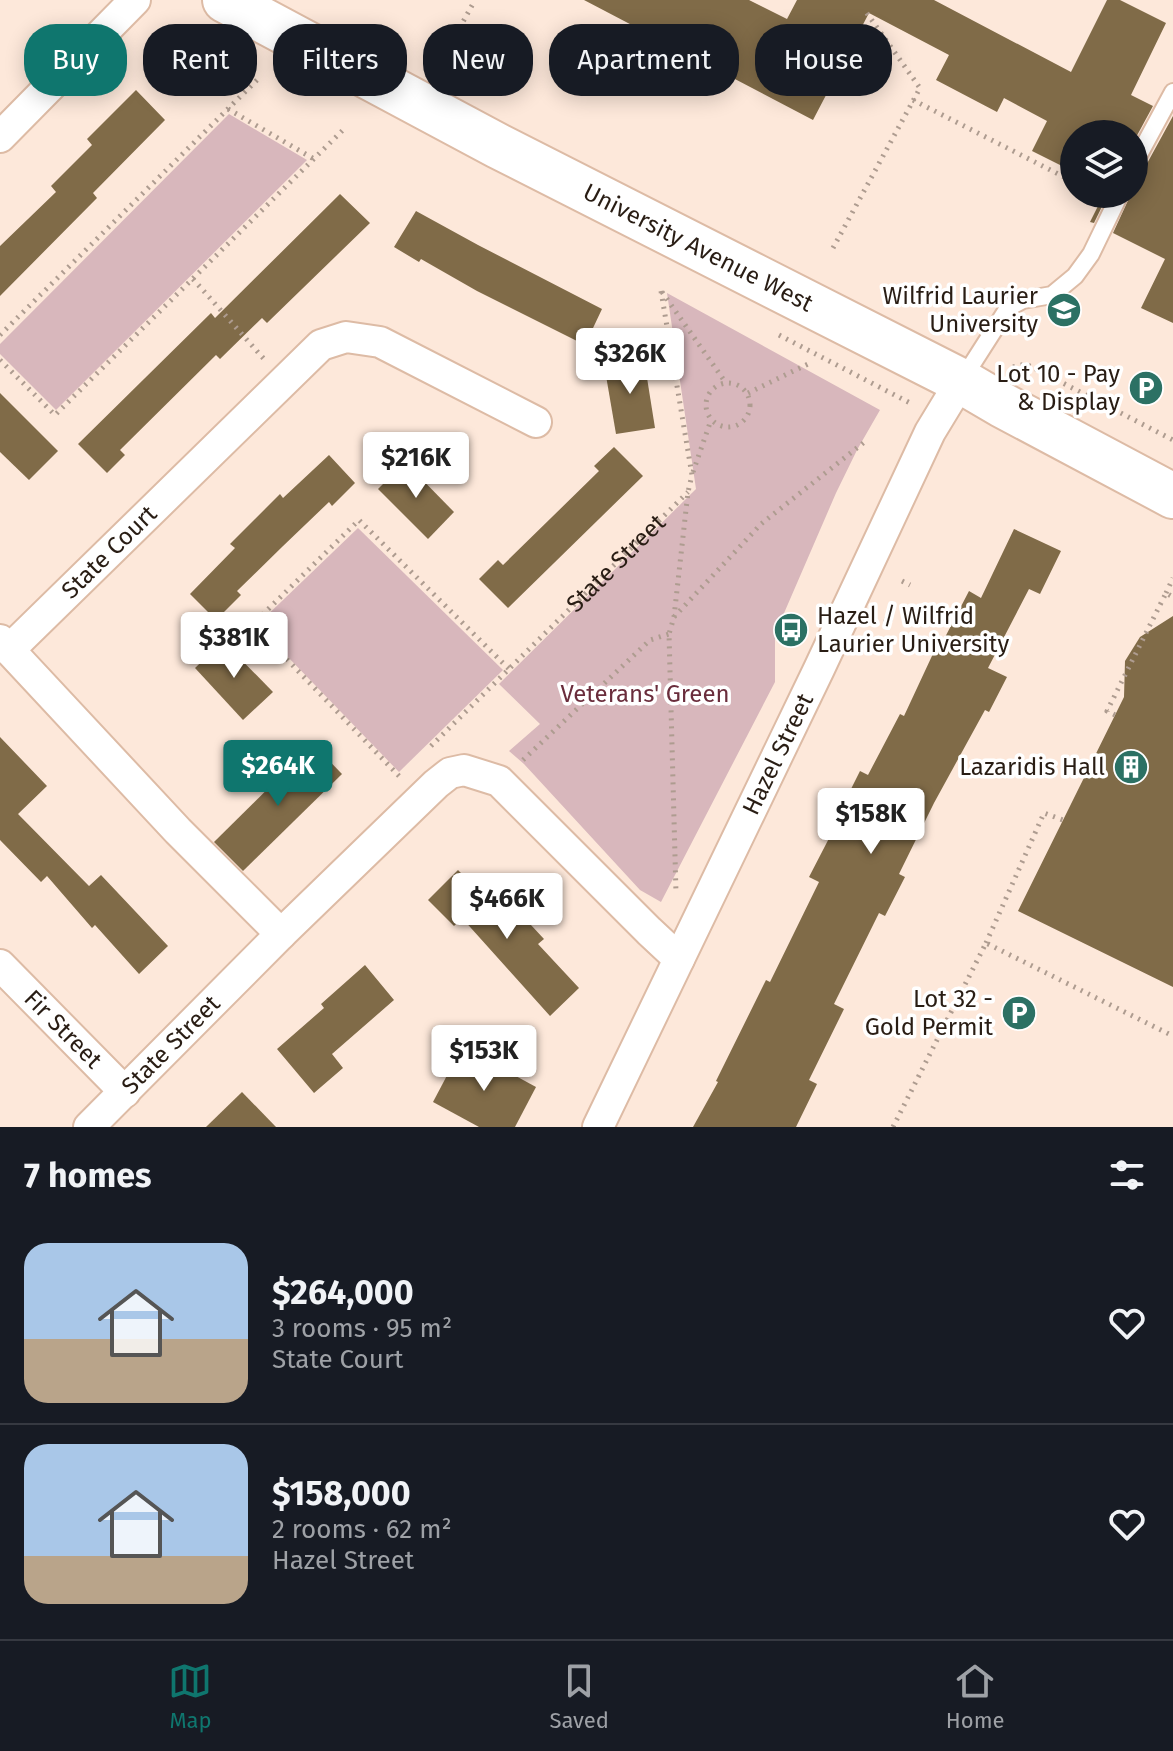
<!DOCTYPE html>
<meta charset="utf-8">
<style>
:root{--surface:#171b24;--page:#242831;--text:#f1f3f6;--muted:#9ea1a6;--line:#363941;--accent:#0f766e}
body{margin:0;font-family:"Fira Sans",sans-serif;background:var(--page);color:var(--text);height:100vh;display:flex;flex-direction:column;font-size:30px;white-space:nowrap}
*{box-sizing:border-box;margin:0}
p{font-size:26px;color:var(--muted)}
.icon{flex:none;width:44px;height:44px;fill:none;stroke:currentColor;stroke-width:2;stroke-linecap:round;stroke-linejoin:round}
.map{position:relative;height:1127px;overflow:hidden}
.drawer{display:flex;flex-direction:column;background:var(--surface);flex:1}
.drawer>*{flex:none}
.hud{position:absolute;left:24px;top:24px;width:1126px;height:72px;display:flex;gap:16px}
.buttons{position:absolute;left:1060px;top:120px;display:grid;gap:16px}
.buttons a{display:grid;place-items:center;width:88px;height:88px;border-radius:50%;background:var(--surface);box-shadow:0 4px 20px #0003;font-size:40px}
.price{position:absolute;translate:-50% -68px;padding:0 18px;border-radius:8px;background:#fff;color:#222;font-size:26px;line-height:52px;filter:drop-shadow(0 2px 4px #0008)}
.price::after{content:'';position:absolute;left:50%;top:48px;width:24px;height:18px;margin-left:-12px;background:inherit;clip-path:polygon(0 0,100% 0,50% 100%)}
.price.active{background:var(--accent);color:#fff}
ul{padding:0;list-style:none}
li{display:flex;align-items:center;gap:24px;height:200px;padding:0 24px}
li+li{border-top:2px solid var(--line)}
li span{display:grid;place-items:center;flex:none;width:224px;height:160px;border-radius:24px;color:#555}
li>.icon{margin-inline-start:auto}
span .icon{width:96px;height:96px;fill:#fffc;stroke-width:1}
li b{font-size:34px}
h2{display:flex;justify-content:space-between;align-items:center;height:96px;padding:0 24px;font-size:34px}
.chip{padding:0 28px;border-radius:32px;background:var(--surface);box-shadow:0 4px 20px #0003;font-size:28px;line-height:72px}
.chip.active{background:var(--accent);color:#fff}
.dock{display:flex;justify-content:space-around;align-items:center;height:112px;border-top:2px solid var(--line);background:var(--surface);font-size:22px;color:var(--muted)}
.dock a{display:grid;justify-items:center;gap:4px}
.dock .active{color:var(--accent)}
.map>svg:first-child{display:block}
</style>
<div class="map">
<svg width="1173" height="1127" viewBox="0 0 1173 1127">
<rect width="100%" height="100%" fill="#fde8da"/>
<g fill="#d8b7bc">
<polygon points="229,114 307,160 56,410 0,354 0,344"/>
<polygon points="667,293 880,410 857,450 836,493 775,634 775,682 661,902 640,890 524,764 509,751 540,724 499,684 696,489"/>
<polygon points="358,528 503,670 399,772 257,625"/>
</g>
<g fill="#806b48">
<polygon points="584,0 749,0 787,19 797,0 934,0 1071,72 1107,0 1120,0 1166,23 1131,95 1153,106 1134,141 1134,134 1074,134 1074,172 1032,151 1047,121 1004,98 997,112 936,80 949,55 869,13 813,120"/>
<polygon points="136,90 165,120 93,193 97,198 0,296 0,246 56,192 51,186 92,145 87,139"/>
<polygon points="1173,116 1173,323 1141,308 1165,259 1113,233 1131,194 1134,194 1134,175 1139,174 1144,169"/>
<polygon points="340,194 370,223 267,323 262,318 220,359 216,355 120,450 125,455 107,473 78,444 211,313 215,318"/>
<polygon points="1104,194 1108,194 1094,223 1090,222"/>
<polygon points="416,211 478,245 602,309 585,345 477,291 421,259 419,262 394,247"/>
<polygon points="644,359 655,428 616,434 604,364"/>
<polygon points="0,393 58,451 29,480 0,452"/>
<polygon points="614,447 643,476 508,608 479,579 498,560 503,565 599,471 594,466"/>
<polygon points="329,455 355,483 332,506 329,502 282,547 237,591 241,595 216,620 190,594 235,548 230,544 280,494 283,498"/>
<polygon points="405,462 454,512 428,539 378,489"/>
<polygon points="1014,529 1061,551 1040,594 1029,589 988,668 1007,677 989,712 985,710 934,803 899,874 905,877 885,916 879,913 834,1004 844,1009 809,1080 817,1084 796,1127 693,1127 718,1082 716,1081 766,980 770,982 819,882 809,877 839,819 837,817 860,771 868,775 900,714 904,716 938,643 941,645 969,591 981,598"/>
<polygon points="1173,616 1173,987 1018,911 1124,697 1125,661 1140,637"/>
<polygon points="223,641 273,692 243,720 195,668"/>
<polygon points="0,737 47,786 18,814 89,886 101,875 168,946 139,974 95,925 92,928 47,876 41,882 0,840"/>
<polygon points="313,744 342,774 243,871 214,842"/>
<polygon points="458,870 506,919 517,910 544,939 538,944 579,988 550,1016 462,918 454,926 428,900"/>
<polygon points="365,965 394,1000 332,1054 343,1068 314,1093 277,1049 324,1008 321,1004"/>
<polygon points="462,1047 536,1087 515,1127 479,1127 433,1102"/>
<polygon points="242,1092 276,1127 206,1127"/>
</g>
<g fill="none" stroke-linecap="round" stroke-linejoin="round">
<g stroke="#ddbba5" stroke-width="20">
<g id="lane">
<polyline points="1134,164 1173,92"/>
<polyline points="962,380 1008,308 1023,300 1052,295 1075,276 1091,254 1120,194"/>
</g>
</g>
<g stroke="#ddbba5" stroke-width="34">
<g id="street">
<polyline points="0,137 135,0"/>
<polyline points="0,640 178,831 281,934"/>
<path id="s2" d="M9 650 321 345 346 337 380 342 536 422"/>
<path id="s3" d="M0 965 125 1092"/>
<path id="s4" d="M89 1127 281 934 436 784 450 773 464 770 499 781 649 931 679 959"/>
<path id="s5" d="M598 1127 819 669 930 432 961 381"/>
</g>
</g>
<g stroke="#ddbba5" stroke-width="48">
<g id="secondary">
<path id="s6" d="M225 0 498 146 961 381 1002 405 1173 496"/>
</g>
</g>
<g stroke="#ae9c90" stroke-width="5" stroke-dasharray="2 6" stroke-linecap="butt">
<polyline points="448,49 475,0"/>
<polyline points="913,100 1074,182"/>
<polyline points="228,109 314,159"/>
<polyline points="833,248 920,88 866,12"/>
<polyline points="193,279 264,359"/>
<polyline points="661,291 692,475 688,492 674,617 669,634 676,893"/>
<polyline points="662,292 726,383"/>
<polyline points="0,335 257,80"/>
<polyline points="779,335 912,404"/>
<polyline points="0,360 55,415 346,127"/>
<polyline points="1013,367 1026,364 1173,440"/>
<circle cx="728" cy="405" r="22"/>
<polyline points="748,393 808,364"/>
<polyline points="693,472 711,420"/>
<polyline points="902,581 910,585"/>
<polyline points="1166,593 1173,578"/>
<polyline points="674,617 761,524 867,440"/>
<polyline points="884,619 892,622"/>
<polyline points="1115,715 1107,711 1166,593 1173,597"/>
<path id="s1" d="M431 746 688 492"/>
<polyline points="523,760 650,640 669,634"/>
<polyline points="399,776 253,624 359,520 509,669"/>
<polyline points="986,943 1044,813 1063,820"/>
<polyline points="893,1127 986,943 1173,1036"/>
</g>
<use href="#lane" stroke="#fff" stroke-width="16"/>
<use href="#street" stroke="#fff" stroke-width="30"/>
<use href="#secondary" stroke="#fff" stroke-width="44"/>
</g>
<defs>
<g id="university-disc" transform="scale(1.8)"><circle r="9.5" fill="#2c7164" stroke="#fff"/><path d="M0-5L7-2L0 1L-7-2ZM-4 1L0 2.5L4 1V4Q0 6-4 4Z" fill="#fff"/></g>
<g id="parking-disc" transform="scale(1.8)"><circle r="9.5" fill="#2c7164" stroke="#fff"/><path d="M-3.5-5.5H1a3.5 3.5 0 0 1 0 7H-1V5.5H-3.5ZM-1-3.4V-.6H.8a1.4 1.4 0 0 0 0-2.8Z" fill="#fff"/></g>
<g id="bus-disc" transform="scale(1.8)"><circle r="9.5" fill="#2c7164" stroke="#fff"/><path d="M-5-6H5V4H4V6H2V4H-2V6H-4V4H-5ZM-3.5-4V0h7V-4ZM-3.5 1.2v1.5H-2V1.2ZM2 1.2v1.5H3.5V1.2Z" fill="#fff"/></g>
<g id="building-disc" transform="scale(1.8)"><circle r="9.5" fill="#2c7164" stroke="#fff"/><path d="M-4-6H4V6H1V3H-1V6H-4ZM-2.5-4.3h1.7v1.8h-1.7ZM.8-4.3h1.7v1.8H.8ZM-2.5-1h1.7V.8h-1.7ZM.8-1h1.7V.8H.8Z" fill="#fff"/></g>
</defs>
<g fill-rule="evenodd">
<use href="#university-disc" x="1064" y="310"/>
<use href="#parking-disc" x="1146" y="388"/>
<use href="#bus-disc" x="791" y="630"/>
<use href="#building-disc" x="1131" y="767"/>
<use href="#parking-disc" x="1019" y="1013"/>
</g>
<g text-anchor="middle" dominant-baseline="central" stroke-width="7" stroke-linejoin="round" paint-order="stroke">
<g font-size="24" fill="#291d14" stroke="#fff">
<text stroke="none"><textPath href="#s6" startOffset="534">University Avenue West</textPath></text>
<text stroke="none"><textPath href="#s2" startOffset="140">State Court</textPath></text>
<text stroke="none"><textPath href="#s1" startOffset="260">State Street</textPath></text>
<text stroke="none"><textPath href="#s5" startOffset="414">Hazel Street</textPath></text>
<text stroke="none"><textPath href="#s3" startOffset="90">Fir Street</textPath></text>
<text stroke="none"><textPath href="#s4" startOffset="116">State Street</textPath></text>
</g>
<g font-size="24" fill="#291d14" stroke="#fff" text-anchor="end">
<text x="1038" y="296">Wilfrid Laurier<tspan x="1038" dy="28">University</tspan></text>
<text x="1120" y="374">Lot 10 - Pay<tspan x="1120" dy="28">&amp; Display</tspan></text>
<text x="817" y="616" text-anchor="start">Hazel / Wilfrid<tspan x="817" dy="28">Laurier University</tspan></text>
<text x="1105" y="767">Lazaridis Hall</text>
<text x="993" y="999">Lot 32 -<tspan x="993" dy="28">Gold Permit</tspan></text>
</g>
<g font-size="24" fill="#6a2d3c" stroke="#fff">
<text x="645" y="694">Veterans' Green</text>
</g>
</g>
</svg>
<div class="buttons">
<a><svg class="icon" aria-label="layers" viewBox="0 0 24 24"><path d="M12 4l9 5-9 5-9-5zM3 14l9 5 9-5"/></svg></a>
</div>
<b class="price" style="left:630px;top:396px">$326K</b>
<b class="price" style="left:416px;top:500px">$216K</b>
<b class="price" style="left:234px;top:680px">$381K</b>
<b class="price active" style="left:278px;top:808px">$264K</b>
<b class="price" style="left:871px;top:856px">$158K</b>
<b class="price" style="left:507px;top:941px">$466K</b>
<b class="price" style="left:484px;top:1093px">$153K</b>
<div class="hud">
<a class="chip active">Buy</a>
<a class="chip">Rent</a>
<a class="chip">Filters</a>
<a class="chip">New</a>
<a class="chip">Apartment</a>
<a class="chip">House</a>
</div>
</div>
<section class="drawer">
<h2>7 homes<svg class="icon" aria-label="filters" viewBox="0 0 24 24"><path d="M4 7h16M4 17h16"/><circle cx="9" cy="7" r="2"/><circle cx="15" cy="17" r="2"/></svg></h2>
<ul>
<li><span style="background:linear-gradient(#a9c7e8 60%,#b9a48a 0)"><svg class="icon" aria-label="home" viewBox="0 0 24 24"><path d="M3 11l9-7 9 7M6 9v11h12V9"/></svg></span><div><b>$264,000</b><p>3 rooms · 95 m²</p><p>State Court</p></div><svg class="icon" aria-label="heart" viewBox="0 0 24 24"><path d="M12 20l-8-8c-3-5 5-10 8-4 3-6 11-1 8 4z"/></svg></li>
<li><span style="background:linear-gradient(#a9c7e8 70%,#b9a48a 0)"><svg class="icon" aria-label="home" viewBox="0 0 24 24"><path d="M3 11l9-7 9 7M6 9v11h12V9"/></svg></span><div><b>$158,000</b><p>2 rooms · 62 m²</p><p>Hazel Street</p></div><svg class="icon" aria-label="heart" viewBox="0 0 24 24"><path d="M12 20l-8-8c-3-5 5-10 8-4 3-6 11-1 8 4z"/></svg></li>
</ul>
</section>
<nav class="dock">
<a class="active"><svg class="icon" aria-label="map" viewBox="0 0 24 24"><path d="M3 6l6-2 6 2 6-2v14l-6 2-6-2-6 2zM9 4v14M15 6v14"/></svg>Map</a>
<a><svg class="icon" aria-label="saved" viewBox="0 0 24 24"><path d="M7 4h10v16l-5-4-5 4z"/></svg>Saved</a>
<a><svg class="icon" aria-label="home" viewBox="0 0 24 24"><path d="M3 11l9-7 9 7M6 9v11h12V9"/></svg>Home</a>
</nav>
